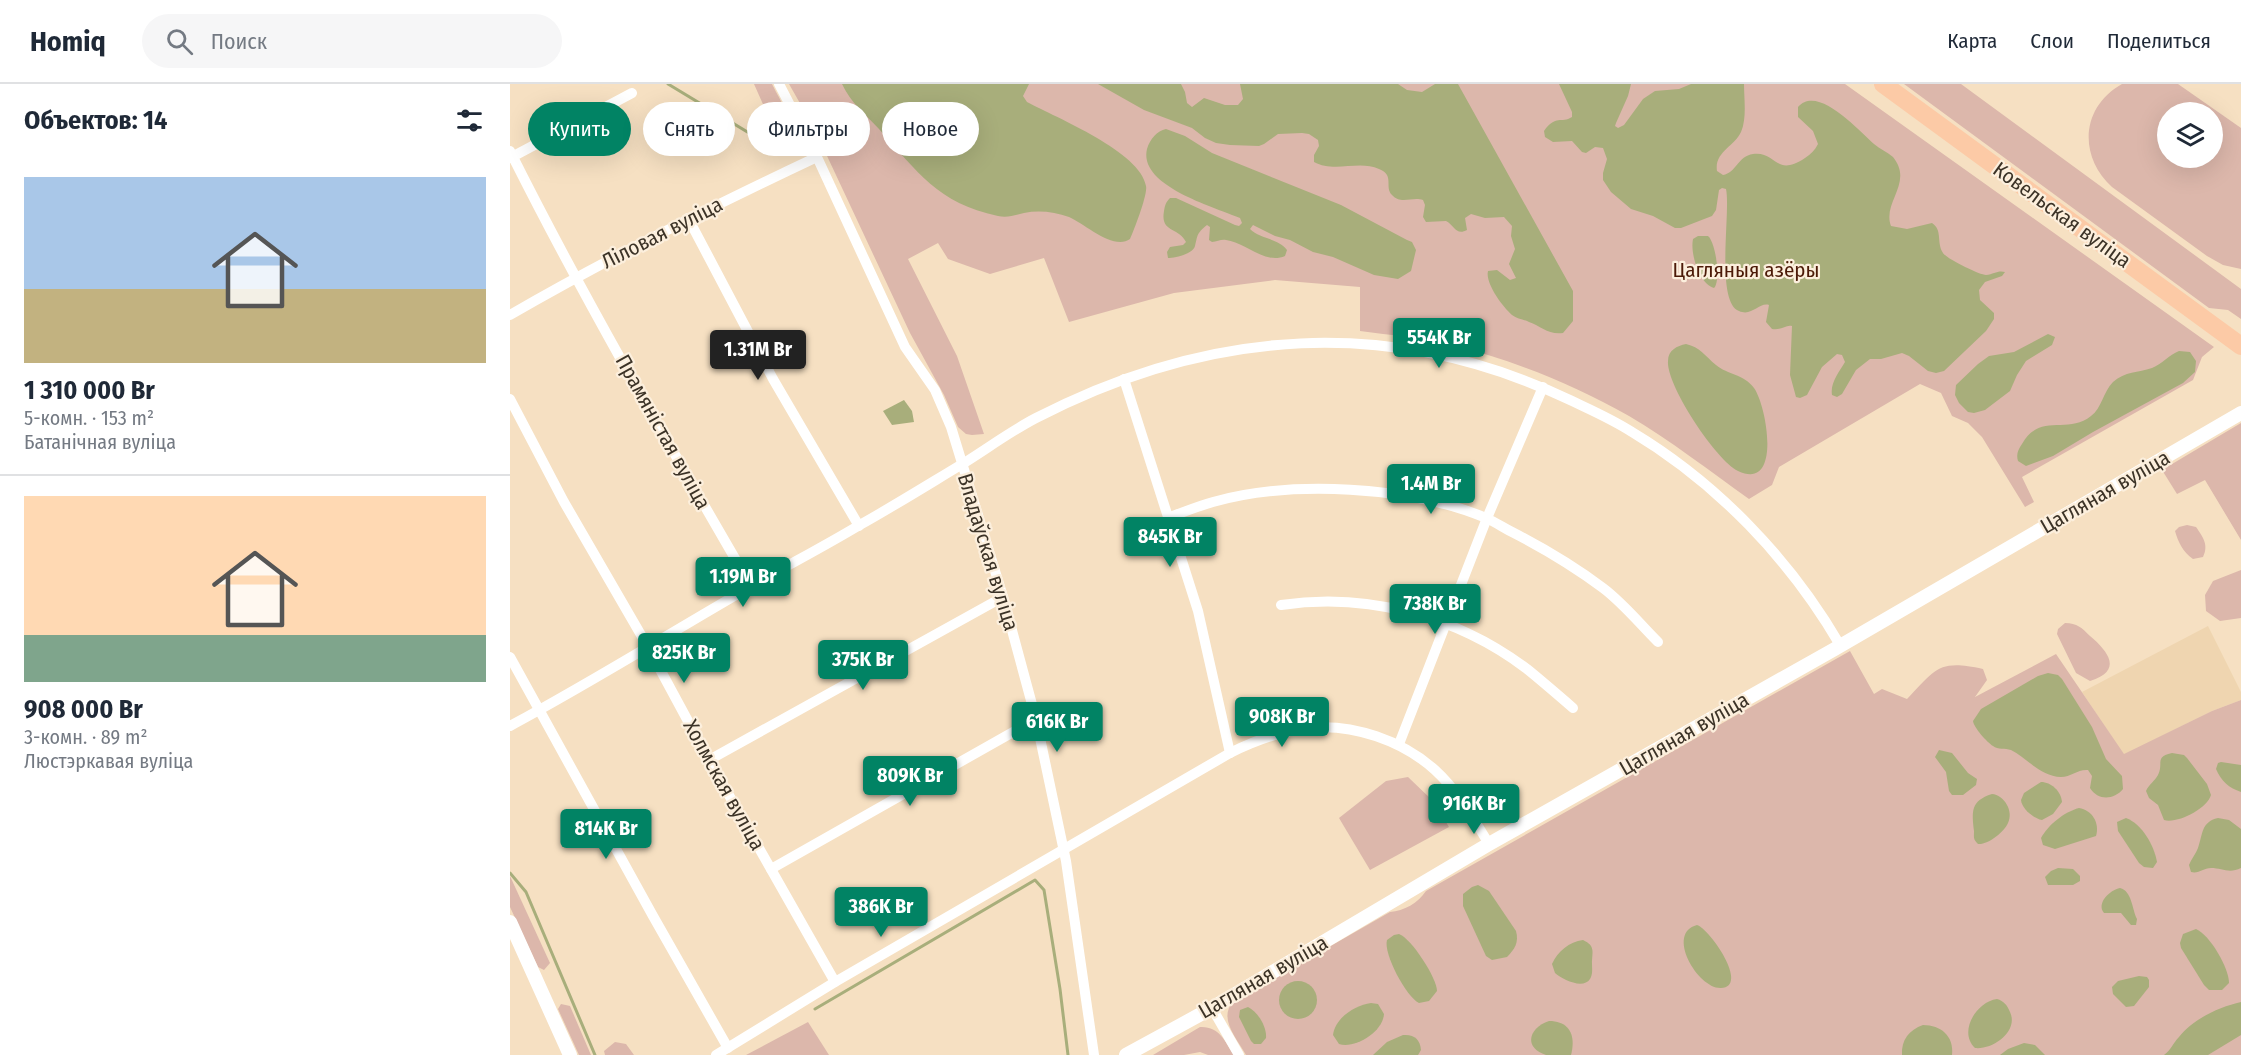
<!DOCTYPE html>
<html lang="ru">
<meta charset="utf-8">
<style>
:root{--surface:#fff;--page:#f6f6f7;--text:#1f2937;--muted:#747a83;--line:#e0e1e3;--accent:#018364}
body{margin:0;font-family:"Fira Sans Condensed",sans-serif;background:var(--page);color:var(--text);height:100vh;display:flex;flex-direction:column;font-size:22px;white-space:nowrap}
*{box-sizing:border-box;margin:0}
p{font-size:20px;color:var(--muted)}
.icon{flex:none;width:33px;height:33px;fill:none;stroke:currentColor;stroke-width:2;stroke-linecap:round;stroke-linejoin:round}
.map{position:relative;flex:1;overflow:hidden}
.side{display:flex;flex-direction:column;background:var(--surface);width:510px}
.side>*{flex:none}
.banner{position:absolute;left:18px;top:18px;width:570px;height:54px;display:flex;gap:12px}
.tools{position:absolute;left:1647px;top:18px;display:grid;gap:12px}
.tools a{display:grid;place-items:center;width:66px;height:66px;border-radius:50%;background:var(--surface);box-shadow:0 6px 24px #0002;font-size:30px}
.price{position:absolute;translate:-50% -51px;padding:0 14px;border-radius:6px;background:var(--accent);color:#fff;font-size:20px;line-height:39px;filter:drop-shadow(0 2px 3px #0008)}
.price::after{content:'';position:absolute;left:50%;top:36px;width:18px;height:14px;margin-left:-9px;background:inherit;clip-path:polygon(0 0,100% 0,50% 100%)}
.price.on{background:#222;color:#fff}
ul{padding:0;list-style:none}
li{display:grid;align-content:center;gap:12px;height:318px;padding:0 24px}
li+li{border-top:2px solid var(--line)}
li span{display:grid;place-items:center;height:186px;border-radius:0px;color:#555}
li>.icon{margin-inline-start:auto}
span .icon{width:108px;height:108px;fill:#fffc;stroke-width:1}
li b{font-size:26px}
h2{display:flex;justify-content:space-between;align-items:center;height:72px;padding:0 24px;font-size:26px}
.chip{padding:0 21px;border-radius:27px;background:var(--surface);box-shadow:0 6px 24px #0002;font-size:21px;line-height:54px}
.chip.on{background:var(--accent);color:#fff}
header{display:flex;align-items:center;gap:36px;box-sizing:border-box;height:84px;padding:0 30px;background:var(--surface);border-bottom:2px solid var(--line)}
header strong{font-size:28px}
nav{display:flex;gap:33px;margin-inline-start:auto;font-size:21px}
.search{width:420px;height:54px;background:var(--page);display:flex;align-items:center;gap:15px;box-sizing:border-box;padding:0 21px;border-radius:33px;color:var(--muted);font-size:22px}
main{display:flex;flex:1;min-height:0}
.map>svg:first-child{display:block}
</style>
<header>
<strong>Homiq</strong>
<div class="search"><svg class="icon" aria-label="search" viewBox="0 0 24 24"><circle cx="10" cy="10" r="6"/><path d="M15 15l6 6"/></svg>Поиск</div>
<nav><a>Карта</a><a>Слои</a><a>Поделиться</a></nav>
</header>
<main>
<section class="side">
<h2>Объектов: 14<svg class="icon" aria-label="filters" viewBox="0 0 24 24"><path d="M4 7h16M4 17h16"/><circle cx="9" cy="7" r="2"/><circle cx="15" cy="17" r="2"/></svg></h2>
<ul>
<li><span style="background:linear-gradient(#a9c7e8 60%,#c2b280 0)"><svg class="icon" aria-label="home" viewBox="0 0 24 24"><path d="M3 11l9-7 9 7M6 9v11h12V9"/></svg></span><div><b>1 310 000 Br</b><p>5-комн. · 153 m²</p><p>Батанічная вуліца</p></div></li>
<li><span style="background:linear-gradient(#ffd9b3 75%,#7fa58c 0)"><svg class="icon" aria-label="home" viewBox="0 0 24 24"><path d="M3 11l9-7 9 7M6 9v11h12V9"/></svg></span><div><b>908 000 Br</b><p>3-комн. · 89 m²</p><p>Люстэркавая вуліца</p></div></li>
</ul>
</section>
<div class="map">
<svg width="1731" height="971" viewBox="0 0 1731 971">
<rect width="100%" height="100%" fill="#f6e0c2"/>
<polygon fill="#efd5b0" points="1698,542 1731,608 1731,616 1702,627 1614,671 1572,608"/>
<g fill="#dcb7ab" fill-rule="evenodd">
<path d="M244 0H262C269 15 288 42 278 58L268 59 263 54 260 36Z"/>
<path d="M279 0H1335L1704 263 1692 273 1683 296 1512 393 1524 418 1515 423 1472 353 1458 339 1442 332 1431 309 1410 300 1269 383 1262 401 1239 415C1200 387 1161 357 1119 332 1063 300 1003 276 941 261 911 254 881 251 850 247V203L765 196 664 209 559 238 534 174 480 190 438 175 428 159 398 175 447 272 474 350 462 351 456 350 448 343 434 311 400 249 303 42Z"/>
<polygon points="1394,0 1451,0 1731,205 1731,235 1718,226 1699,224"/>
<path d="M1612 0H1668L1731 44V185L1713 181 1697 172 1602 103C1568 72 1571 23 1612 0ZM1658 28H1702V74H1658Z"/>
<polygon points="1731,339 1731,456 1695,396 1667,410 1652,386"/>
<path d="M1677 441 1686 443C1693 453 1699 461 1693 473L1683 475C1673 468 1668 458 1665 447L1669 443Z"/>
<polygon points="1731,486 1731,534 1710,537 1696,527 1695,511 1703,497"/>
<path d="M1555 539C1567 539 1572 544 1580 552 1599 568 1613 587 1580 597L1566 589 1547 550 1548 545Z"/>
<path d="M1340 567 1364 610 1372 605 1397 615C1426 585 1428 575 1473 585L1477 596 1465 613 1546 570 1614 670 1702 627 1731 616V971H736C727 955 708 934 723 918L880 828C894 827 908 819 916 807Z"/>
<polygon points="898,693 923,717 939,743 860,786 829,734 876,697"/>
<polygon points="0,792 40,879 34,886 28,883 0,823"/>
<polygon points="51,920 60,922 81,971 69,971 48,925"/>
<polygon points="298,938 319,971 236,971"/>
<path d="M690 943C709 942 715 957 724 971H698L690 968 674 971H643Z"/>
<polygon points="105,958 116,960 124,971 95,971 94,967"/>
</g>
<g fill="#a8ae7b">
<path d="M332 0H519L513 12 517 18C547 34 631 68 636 102 638 110 624 146 620 155 604 167 575 140 559 133 545 128 529 126 514 129 505 131 498 134 488 132 427 119 408 88 369 45 355 30 341 19 332 0Z"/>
<path d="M588 0H671L675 8 677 19 682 23 694 14 715 21H728L733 15 730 0H888L897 6 912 8 925 0H948L1063 207V237L1053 249C1038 251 1031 242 1019 238 1013 235 1007 235 1002 231 992 222 975 199 978 187L987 186 1000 196 1006 194 999 180 1005 165 1001 152 1002 142 994 133 975 134 961 130 955 134 957 146C946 152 944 141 936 137L916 138 913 133 915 121 913 116C903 112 891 121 882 111 874 103 885 91 869 85 849 76 824 89 804 78V71L809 62 808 56 799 50 792 49 768 50 754 60 749 62 720 61 706 59 695 54 682 44 634 26Z"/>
<path d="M1049 0H1121L1118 12 1106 39 1105 42 1108 44 1114 41 1133 15 1145 7 1169 5 1181 0H1234C1234 15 1237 34 1231 48 1225 62 1204 68 1207 87L1213 91C1226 89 1228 72 1243 70 1267 67 1265 94 1295 74 1301 70 1305 66 1308 60L1303 47 1288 33V23C1308 0 1349 47 1364 60 1370 65 1377 68 1383 73 1404 99 1372 118 1381 142L1397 145 1422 139C1433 146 1426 159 1433 169 1437 175 1470 191 1476 191 1484 190 1488 186 1495 188L1492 192 1475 198 1469 206 1470 216 1484 229V235L1476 247 1434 287 1426 289 1418 287 1399 272 1392 269 1371 275H1360L1346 286 1332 310 1327 313 1322 311C1320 299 1329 288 1335 278L1332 271 1327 270 1312 283 1297 311 1290 314 1286 313 1280 291 1282 242C1276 240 1271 247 1262 245L1256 238 1259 221C1249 218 1242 233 1229 227 1205 218 1221 127 1216 105L1212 104 1209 106 1206 126 1202 132 1171 144H1165L1143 132 1121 125 1101 108 1093 96V89L1097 75 1093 64 1085 63 1076 69 1072 68 1062 57 1043 58 1035 53 1034 47C1046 30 1051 40 1062 33V28Z"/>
<path d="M656 45 675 52 702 69 831 121 897 156 902 158 906 166 901 187 888 195 864 191 823 173 803 168 780 156 765 152 743 141 740 145C750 155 768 154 777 166L775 172C755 181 735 158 716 156 711 155 707 158 702 158L699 156 700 143 697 141C686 150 688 151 685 162 683 170 665 174 658 174L657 168 660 163 673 161 676 158C669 143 650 149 654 127 655 121 656 118 660 114H666L725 141 729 142 732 139 730 134C705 123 628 102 637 65 640 55 647 47 656 45Z"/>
<path d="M1188 152H1198C1206 159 1211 197 1204 204 1189 200 1180 169 1183 155Z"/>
<polygon points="1538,250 1545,253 1542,261 1516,277 1507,291 1500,307 1475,326 1464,329 1458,328 1449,319 1445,311 1446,301 1468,280 1479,272 1504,268"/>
<path d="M1176 260C1190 263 1195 272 1206 281 1218 291 1234 290 1244 304 1257 322 1272 408 1228 387 1206 376 1156 301 1158 277 1158 266 1167 262 1176 260Z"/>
<path d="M1669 267 1680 268 1686 277 1685 288 1673 299 1583 348 1543 372 1516 382 1508 377C1506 370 1508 366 1512 360 1530 328 1557 351 1581 332 1592 324 1593 308 1603 298 1615 287 1628 289 1642 284 1652 280 1659 271 1669 267Z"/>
<polygon points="394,316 402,327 404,338 382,341 373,327"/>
<path d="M1538 589 1548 591 1552 595 1582 643 1596 675 1612 692 1613 705C1604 716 1588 717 1580 704L1582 692 1578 686C1568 685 1561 693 1551 693 1530 692 1518 675 1501 666 1495 664 1488 666 1483 662 1477 658 1464 644 1463 637L1471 625 1528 592Z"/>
<polygon points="1429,666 1442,669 1458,689 1467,695 1466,701 1453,711 1442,711 1439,707 1436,688 1425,673"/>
<path d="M1662 669 1674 671 1677 674 1697 700 1701 711C1697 725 1667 740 1654 736L1648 721 1639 714 1636 707C1639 700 1645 697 1648 691 1654 679 1644 673 1662 669Z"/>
<path d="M1711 678 1731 681V708C1719 704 1711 697 1706 685L1708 679Z"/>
<path d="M1531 698C1541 698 1551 707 1552 718L1543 730 1532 736C1523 734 1512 725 1511 716L1514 709Z"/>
<path d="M1482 710C1494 711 1504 727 1498 739 1494 748 1478 761 1468 760 1463 755 1464 754 1464 747 1462 728 1460 717 1482 710Z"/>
<path d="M1569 724C1582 726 1590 739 1586 752L1545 765 1533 761 1531 754C1538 741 1554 728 1569 724Z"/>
<path d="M1616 734C1632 740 1644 761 1647 778L1643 784 1634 783 1629 779 1608 747 1607 738Z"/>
<path d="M1708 734 1719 736 1731 745V784C1719 790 1712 784 1701 784 1693 784 1689 790 1681 788L1679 781C1681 775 1686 770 1688 764 1693 750 1691 738 1708 734Z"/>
<polygon points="1548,784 1563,785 1570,792 1570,797 1563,801 1538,801 1535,793 1541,787"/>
<path d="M968 801 979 807 1006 847C1009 858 1005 865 997 873L982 876 976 872 953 822V810L962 803Z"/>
<path d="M1610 804C1622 807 1622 825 1627 835L1626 841H1621L1611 829H1594C1586 819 1600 806 1610 804Z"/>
<path d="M1187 841C1200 845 1240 903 1211 904 1188 905 1155 849 1187 841Z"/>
<path d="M1686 845C1700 851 1719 884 1719 899L1712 906H1699L1694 901 1671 864 1670 859 1673 850Z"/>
<path d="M889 850C901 854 927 894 927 907L919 917 909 919C896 913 873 869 877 856L884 851Z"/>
<path d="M1073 856C1086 862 1082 868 1082 880 1082 885 1083 890 1080 895 1073 906 1052 895 1045 889L1042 880C1048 867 1059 858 1073 856Z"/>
<polygon points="1629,892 1637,893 1639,896 1639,903 1624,922 1616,923 1603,910 1602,903 1608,897"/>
<circle cx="788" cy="916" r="19"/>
<path d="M1487 915C1494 917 1497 921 1500 928 1509 947 1483 966 1465 964 1448 948 1466 918 1487 915Z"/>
<path d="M1731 918V951L1698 971H1654C1661 966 1663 959 1669 953 1683 935 1709 923 1731 918Z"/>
<path d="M861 919 868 920 874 930C873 948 845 965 829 960L823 951C825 934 845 921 861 919Z"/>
<path d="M738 923C748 928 757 943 756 954L751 960H744L741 957 729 933 730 926Z"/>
<path d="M1039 937C1060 937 1066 952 1061 971 1054 971 1043 971 1036 971 1012 963 1020 943 1039 937Z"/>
<path d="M1413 941C1431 941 1444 952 1442 971H1392C1391 956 1399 946 1413 941Z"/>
<path d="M893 951C904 950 910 955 911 966L908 971H863L877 958Z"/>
<polygon points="1514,959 1525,961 1535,971 1490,971 1498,965"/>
</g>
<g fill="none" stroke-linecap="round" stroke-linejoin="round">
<g stroke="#a8ae7b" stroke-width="3">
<polyline points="158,0 274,70"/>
<polyline points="0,789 16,808 85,971"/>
<polyline points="305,925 525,796 534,806 550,905 558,971"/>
</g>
<g stroke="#fff" stroke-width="10">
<polyline points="269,0 307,73 395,263 425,306 441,343 493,513 526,635 556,777 584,971"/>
<path d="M0 67C74 215 158 359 241 502"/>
<polyline points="0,74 122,9"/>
<polyline points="178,134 263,295 349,442"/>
<path d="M0 231C100 173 203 122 307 73"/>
<polyline points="614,295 688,527 720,669"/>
<polyline points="0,315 54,418 138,563 199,676 325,898"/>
<path d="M660 433C674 428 688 422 703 418 781 396 900 402 976 434 985 438 994 444 1004 449 1035 465 1065 483 1093 504 1113 519 1130 540 1148 558"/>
<path d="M771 521C857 508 947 532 1017 585 1033 598 1048 611 1063 624"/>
<polyline points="0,573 143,832 218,964"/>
<path d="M0 642C82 598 160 549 240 503 276 482 313 463 348 442 384 422 419 400 454 379 478 364 501 347 526 334 700 244 881 231 1060 316 1081 326 1102 335 1122 348 1207 399 1280 475 1330 561"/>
<polyline points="889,660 977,434 1033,303"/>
<polyline points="199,676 493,513"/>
<polyline points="261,785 526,635"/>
<polyline points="702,924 729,971"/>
<path d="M206 971 325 898 720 669C744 657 772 647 798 644 843 639 893 657 925 686 948 707 963 734 979 760"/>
</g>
<g stroke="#fff" stroke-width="14">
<polyline points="0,838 60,971"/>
<polyline points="616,971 702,924 979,760 1323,566 1731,329"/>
</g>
<polyline stroke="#fccaa6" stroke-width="18" points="1373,0 1731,262"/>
</g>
<g text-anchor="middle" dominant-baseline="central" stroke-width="4.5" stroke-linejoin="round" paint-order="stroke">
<g font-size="21" fill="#3c3327" stroke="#fcefdd">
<text transform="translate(1552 131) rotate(36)">Ковельская вуліца</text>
<text transform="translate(152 149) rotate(-27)">Ліловая вуліца</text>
<text transform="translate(153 348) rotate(61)">Прамяністая вуліца</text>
<text transform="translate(1595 408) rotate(-30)">Цагляная вуліца</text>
<text transform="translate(478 468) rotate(73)">Владаўская вуліца</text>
<text transform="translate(1174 650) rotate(-30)">Цагляная вуліца</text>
<text transform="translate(214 701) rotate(61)">Холмская вуліца</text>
<text transform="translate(753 893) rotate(-30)">Цагляная вуліца</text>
</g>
<g font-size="21" fill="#4c1a08" stroke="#fcefdd">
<text x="1236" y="186">Цагляныя азёры</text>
</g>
</g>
</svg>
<div class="tools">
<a><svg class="icon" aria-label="layers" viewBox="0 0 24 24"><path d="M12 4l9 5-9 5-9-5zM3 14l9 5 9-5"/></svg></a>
</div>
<b class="price" style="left:929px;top:285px">554K Br</b>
<b class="price on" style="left:248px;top:297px">1.31M Br</b>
<b class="price" style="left:921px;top:431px">1.4M Br</b>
<b class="price" style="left:660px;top:484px">845K Br</b>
<b class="price" style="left:233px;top:524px">1.19M Br</b>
<b class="price" style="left:925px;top:551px">738K Br</b>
<b class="price" style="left:174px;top:600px">825K Br</b>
<b class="price" style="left:353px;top:607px">375K Br</b>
<b class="price" style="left:772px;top:664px">908K Br</b>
<b class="price" style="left:547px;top:669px">616K Br</b>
<b class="price" style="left:400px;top:723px">809K Br</b>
<b class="price" style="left:964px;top:751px">916K Br</b>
<b class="price" style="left:96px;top:776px">814K Br</b>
<b class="price" style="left:371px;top:854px">386K Br</b>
<div class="banner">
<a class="chip on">Купить</a>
<a class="chip">Снять</a>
<a class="chip">Фильтры</a>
<a class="chip">Новое</a>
</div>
</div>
</main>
